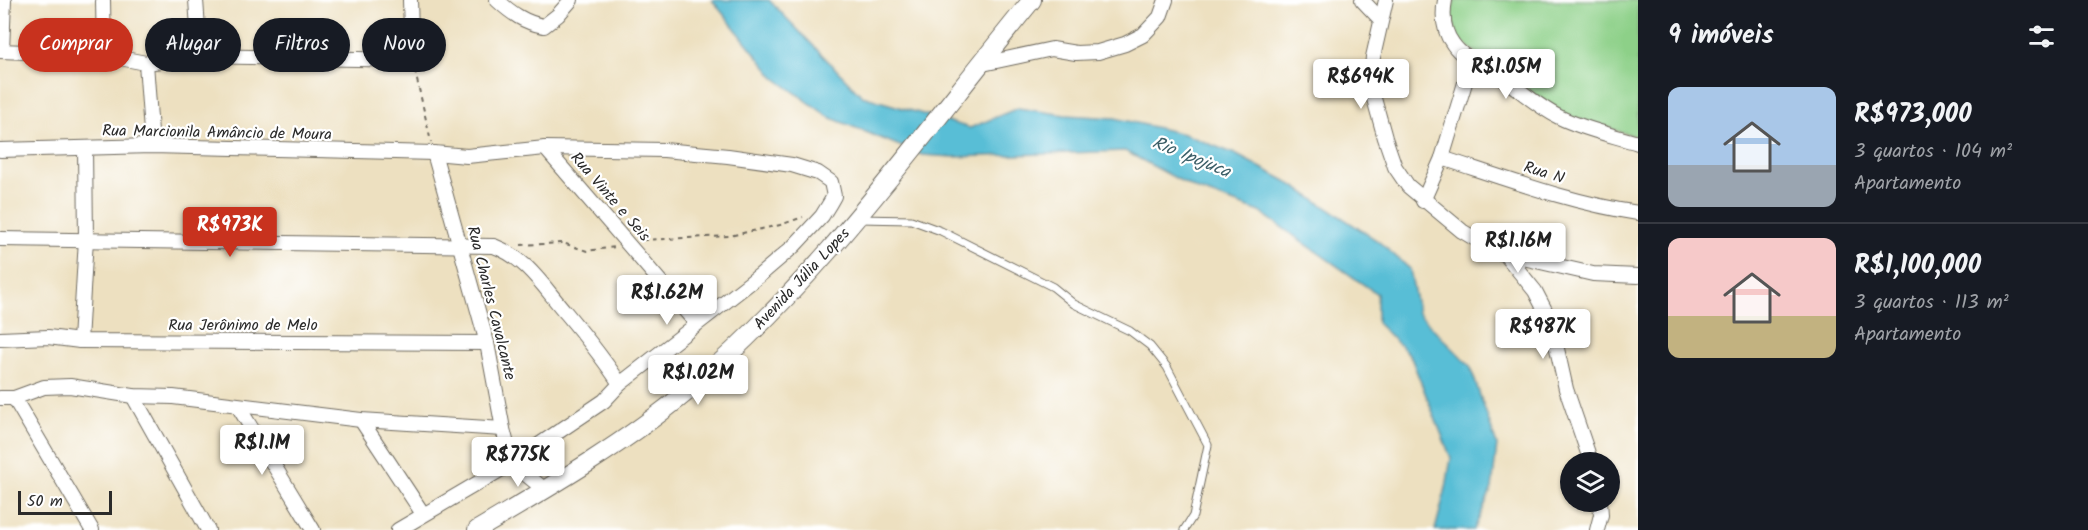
<!DOCTYPE html>
<html lang="pt">
<meta charset="utf-8">
<style>
:root{--surface:#171b24;--page:#20242c;--text:#f1f3f6;--muted:#9ea1a6;--line:#363941;--accent:#c8321e}
body{margin:0;font-family:Kalam,sans-serif;background:var(--page);color:var(--text);height:100vh;display:flex;flex-direction:column;font-size:22px;white-space:nowrap}
*{box-sizing:border-box;margin:0}
p{font-size:20px;color:var(--muted)}
.icon{flex:none;width:33px;height:33px;fill:none;stroke:currentColor;stroke-width:2;stroke-linecap:round;stroke-linejoin:round}
.map{position:relative;flex:1;overflow:hidden}
.side{display:flex;flex-direction:column;background:var(--surface);width:450px}
.side>*{flex:none}
.guide{position:absolute;left:18px;top:18px;width:570px;height:54px;display:flex;gap:12px}
.controls{position:absolute;left:1560px;top:452px;display:grid;gap:12px}
.controls a{display:grid;place-items:center;width:60px;height:60px;border-radius:50%;background:var(--surface);box-shadow:0 2px 4px #0004;font-size:30px}
.scale{position:absolute;left:18px;bottom:15px;width:94px;box-sizing:border-box;padding-left:6px;border:3px solid #2b2b2b;border-top:0;font-size:16px;line-height:21px;white-space:nowrap;color:#2b2b2b;-webkit-text-stroke:4px #fff;paint-order:stroke}
.price{position:absolute;translate:-50% -51px;padding:0 14px;border-radius:6px;background:#fff;color:#222;font-size:20px;line-height:39px;filter:drop-shadow(0 2px 3px #0008)}
.price::after{content:'';position:absolute;left:50%;top:36px;width:18px;height:14px;margin-left:-9px;background:inherit;clip-path:polygon(0 0,100% 0,50% 100%)}
.price.on{background:var(--accent);color:#fff}
ul{padding:0;list-style:none}
li{display:flex;align-items:center;gap:18px;height:150px;padding:0 30px}
li+li{border-top:2px solid var(--line)}
li span{display:grid;place-items:center;flex:none;width:168px;height:120px;border-radius:12px;color:#555}
li>.icon{margin-inline-start:auto}
span .icon{width:72px;height:72px;fill:#fffc;stroke-width:1}
li b{font-size:26px}
h2{display:flex;justify-content:space-between;align-items:center;height:72px;padding:0 30px;font-size:26px}
.tag{padding:0 21px;border-radius:27px;background:var(--surface);box-shadow:0 2px 4px #0004;font-size:21px;line-height:54px}
.tag.on{background:var(--accent);color:#fff}
main{display:flex;flex:1;min-height:0}
.map>svg:first-child{display:block}
</style>
<main>
<div class="map">
<svg width="1638" height="530" viewBox="0 0 1638 530">
<rect width="100%" height="100%" fill="#fff"/>
<filter id="ink" filterUnits="userSpaceOnUse"><feTurbulence type="fractalNoise" baseFrequency=".0167" numOctaves="2"/><feDisplacementMap in="SourceGraphic" scale="12" xChannelSelector="R" yChannelSelector="G"/><feConvolveMatrix kernelMatrix="1 2 1 2 8 2 1 2 1" color-interpolation-filters="sRGB"/></filter>
<filter id="wash" filterUnits="userSpaceOnUse"><feTurbulence type="fractalNoise" baseFrequency=".008" numOctaves="4" result="noise"/><feDisplacementMap in="SourceGraphic" scale="24" xChannelSelector="R" yChannelSelector="G"/><feGaussianBlur stdDeviation="1.35" result="paint"/><feColorMatrix in="noise" values="0 0 0 0 0 0 0 0 0 0 0 0 0 0 0 0 0 1.4 0 .05"/><feComposite in="paint" operator="in"/></filter>
<g filter="url(#wash)">
<rect width="100%" height="100%" fill="#ede0c0"/>
<polygon fill="#8dd088" stroke="#5c7e5a" stroke-width="1.5" points="1454,0 1638,0 1638,137 1564,115 1475,52 1459,40 1451,16"/>
<polygon fill="#58bed6" stroke="#427480" stroke-width="1.5" points="712,0 769,0 862,96 970,128 1018,108 1065,115 1115,118 1184,134 1235,154 1286,181 1378,241 1410,269 1418,313 1470,366 1497,445 1492,488 1474,530 1435,530 1446,488 1451,458 1410,355 1377,323 1377,294 1260,212 1196,189 1125,151 953,157 922,155 829,117 775,78"/>
</g>
<g filter="url(#ink)">
<g fill="none" stroke-linecap="round" stroke-linejoin="round">
<g stroke="#6f6a5f" stroke-width="9">
<polyline id="lane" points="859,219 911,220 941,231 1053,287 1074,304 1130,331 1150,346 1167,367 1208,445 1193,516 1184,530"/>
</g>
<g stroke="#6f6a5f" stroke-width="16">
<g id="street">
<polyline points="103,0 104,55"/>
<polyline points="196,0 200,56"/>
<path d="M497 0C511 13 525 23 544 26L558 15 571 0"/>
<polyline points="1362,0 1381,20"/>
<polyline points="1386,0 1373,57 1371,76 1373,95 1385,138 1395,167 1408,186 1462,231 1497,252 1593,274 1638,276"/>
<path d="M1445 0C1442 16 1443 31 1453 44 1463 59 1483 66 1498 75 1518 88 1537 106 1559 117 1583 129 1612 135 1638 143"/>
<polyline points="0,51 104,55 146,63 200,56 412,60 410,0"/>
<polyline points="2,51 4,0"/>
<polyline points="146,63 152,146"/>
<polyline points="978,65 1052,49 1076,53 1098,52 1125,44 1143,35 1160,17 1166,0"/>
<polyline points="545,148 696,323"/>
<polyline points="0,150 152,146 434,153 467,156 545,148 664,150 728,156 792,165 818,173 831,182 834,196 830,203 822,216 794,246 760,275 620,384 604,401 512,463 398,530"/>
<polyline points="434,153 487,343 503,429 512,463"/>
<path d="M1442 158C1507 179 1571 203 1638 213"/>
<polyline points="1423,201 1442,158 1472,60"/>
<path d="M0 239 494 246C528 259 544 288 567 314 586 337 604 359 620 384"/>
<polyline points="1505,254 1535,291 1551,322 1566,389 1591,462"/>
<polyline points="0,339 48,337 80,341 487,343"/>
<polyline points="80,341 86,239 85,148"/>
<polyline points="133,396 208,530"/>
<polyline points="0,398 14,398 44,387 70,386 133,396 173,397 361,420 503,429"/>
<polyline points="14,398 92,530"/>
<polyline points="238,406 313,530"/>
<polyline points="361,420 423,514"/>
<polyline points="512,463 545,490"/>
<polyline points="1597,530 1601,515 1600,501"/>
</g>
</g>
<g stroke="#6f6a5f" stroke-width="20">
<path id="secondary" d="M477 530C550 487 624 444 689 390 822 278 922 134 1032 0"/>
</g>
<g stroke="#6f6a5f" stroke-width="2" stroke-dasharray="4.5 4.5" stroke-linecap="butt">
<polyline points="415,71 431,142"/>
<polyline points="643,240 729,236 780,225 803,217"/>
<polyline points="521,245 563,243 587,251 615,247"/>
</g>
<use href="#lane" stroke="#fff" stroke-width="7"/>
<use href="#street" stroke="#fff" stroke-width="14"/>
<use href="#secondary" stroke="#fff" stroke-width="18"/>
</g>
</g>
<g text-anchor="middle" dominant-baseline="central" stroke-width="4.5" stroke-linejoin="round" paint-order="stroke">
<g font-size="16" fill="#2b2b2b" stroke="#fff">
<text transform="translate(217 133) rotate(1)">Rua Marcionila Amâncio de Moura</text>
<text transform="translate(1544 173) rotate(17)">Rua N</text>
<text transform="translate(610 197) rotate(49)">Rua Vinte e Seis</text>
<text transform="translate(802 279) rotate(-47)">Avenida Júlia Lopes</text>
<text transform="translate(491 303) rotate(76)">Rua Charles Cavalcante</text>
<text x="243" y="325">Rua Jerônimo de Melo</text>
</g>
<g font-size="18" font-style="italic" fill="#3b5e67" stroke="#fff">
<text transform="translate(1191 158) rotate(22)">Rio Ipojuca</text>
</g>
</g>
</svg>
<div class="controls">
<a><svg class="icon" aria-label="layers" viewBox="0 0 24 24"><path d="M12 4l9 5-9 5-9-5zM3 14l9 5 9-5"/></svg></a>
</div>
<div class="scale">50 m</div>
<b class="price" style="left:1506px;top:100px">R$1.05M</b>
<b class="price" style="left:1361px;top:110px">R$694K</b>
<b class="price on" style="left:230px;top:258px">R$973K</b>
<b class="price" style="left:1518px;top:274px">R$1.16M</b>
<b class="price" style="left:667px;top:326px">R$1.62M</b>
<b class="price" style="left:1543px;top:360px">R$987K</b>
<b class="price" style="left:698px;top:406px">R$1.02M</b>
<b class="price" style="left:262px;top:476px">R$1.1M</b>
<b class="price" style="left:518px;top:488px">R$775K</b>
<div class="guide">
<a class="tag on">Comprar</a>
<a class="tag">Alugar</a>
<a class="tag">Filtros</a>
<a class="tag">Novo</a>
</div>
</div>
<section class="side">
<h2>9 imóveis<svg class="icon" aria-label="filters" viewBox="0 0 24 24"><path d="M4 7h16M4 17h16"/><circle cx="9" cy="7" r="2"/><circle cx="15" cy="17" r="2"/></svg></h2>
<ul>
<li><span style="background:linear-gradient(#a9c7e8 65%,#9aa5b1 0)"><svg class="icon" aria-label="home" viewBox="0 0 24 24"><path d="M3 11l9-7 9 7M6 9v11h12V9"/></svg></span><div><b>R$973,000</b><p>3 quartos · 104 m²</p><p>Apartamento</p></div></li>
<li><span style="background:linear-gradient(#f6c9c9 65%,#c2b280 0)"><svg class="icon" aria-label="home" viewBox="0 0 24 24"><path d="M3 11l9-7 9 7M6 9v11h12V9"/></svg></span><div><b>R$1,100,000</b><p>3 quartos · 113 m²</p><p>Apartamento</p></div></li>
</ul>
</section>
</main>
